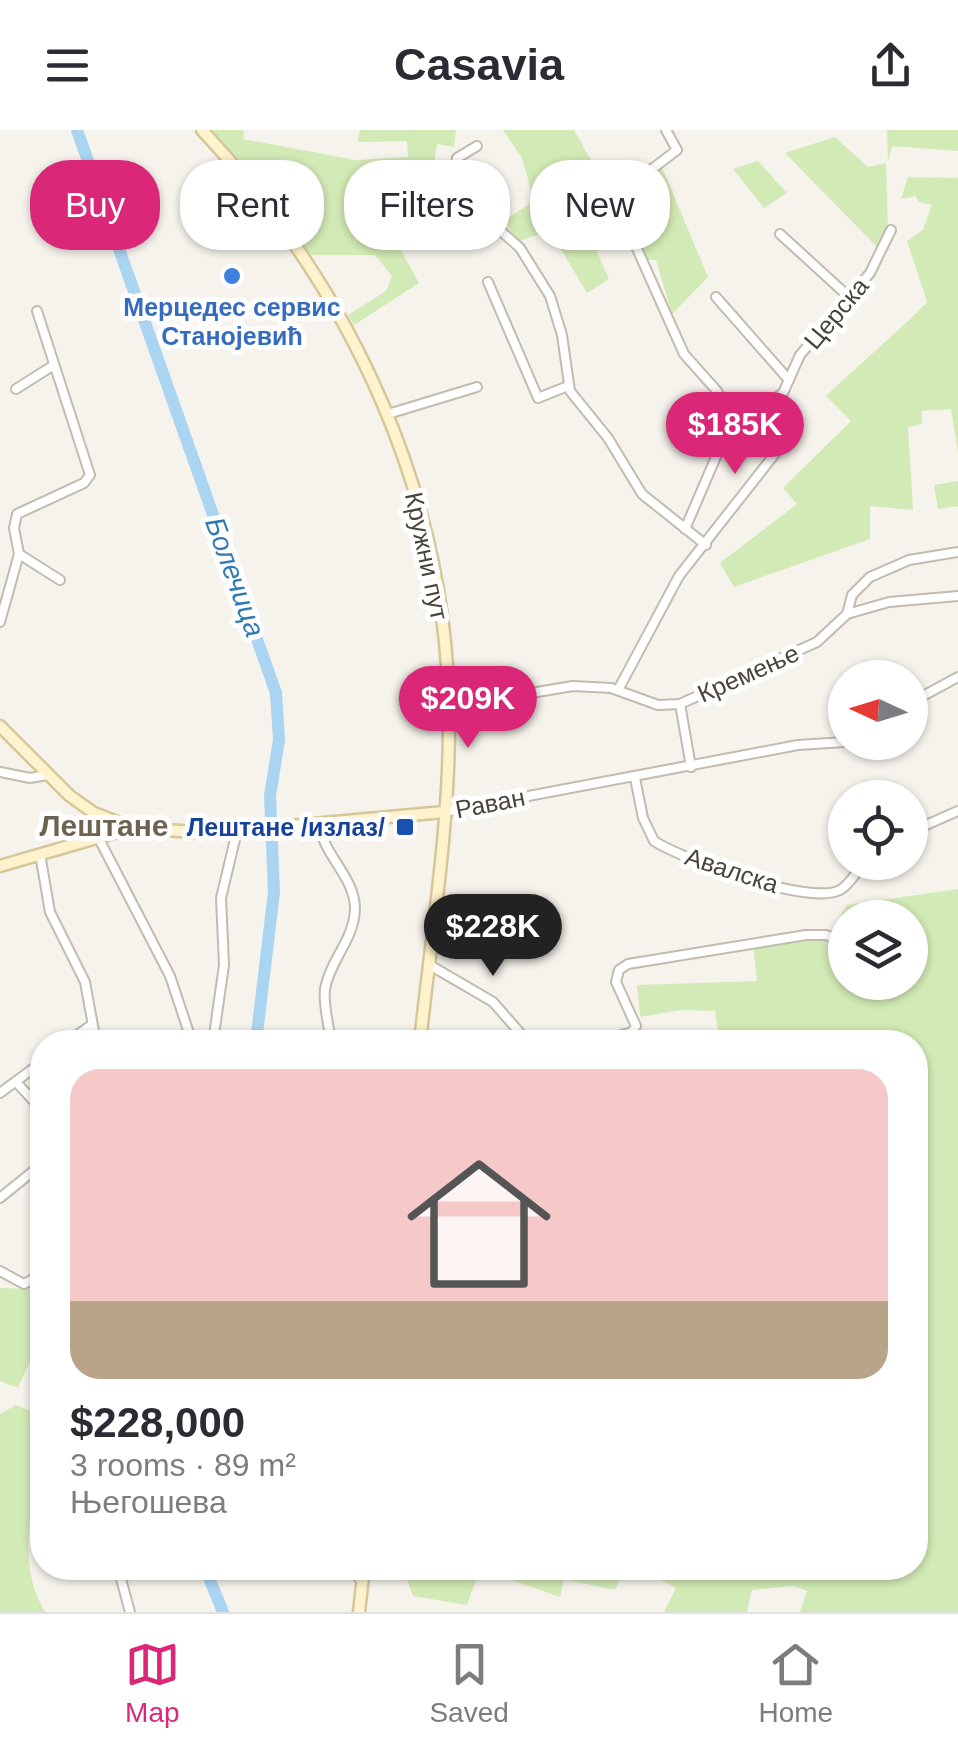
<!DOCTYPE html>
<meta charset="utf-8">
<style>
:root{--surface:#fff;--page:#f2f2f3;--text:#2b2b33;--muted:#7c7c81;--line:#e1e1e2;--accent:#db2777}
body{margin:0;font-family:Helvetica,sans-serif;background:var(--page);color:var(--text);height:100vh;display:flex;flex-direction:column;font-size:38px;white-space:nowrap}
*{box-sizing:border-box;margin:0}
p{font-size:32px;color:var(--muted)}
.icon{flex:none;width:55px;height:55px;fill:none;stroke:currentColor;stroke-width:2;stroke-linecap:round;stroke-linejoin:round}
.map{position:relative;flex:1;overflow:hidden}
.sheet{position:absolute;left:30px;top:900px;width:898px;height:550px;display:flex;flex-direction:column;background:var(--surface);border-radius:40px;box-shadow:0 2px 8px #0004}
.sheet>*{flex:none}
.top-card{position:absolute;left:30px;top:30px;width:900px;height:90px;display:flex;gap:20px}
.needle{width:65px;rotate:274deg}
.tools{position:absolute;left:828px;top:530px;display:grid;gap:20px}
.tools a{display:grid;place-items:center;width:100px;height:100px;border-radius:50%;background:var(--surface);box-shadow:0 2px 8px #0004;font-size:50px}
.price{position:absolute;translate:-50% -85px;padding:0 22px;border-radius:35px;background:var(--accent);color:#fff;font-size:32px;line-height:65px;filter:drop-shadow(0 2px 5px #0008)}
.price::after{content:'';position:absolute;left:50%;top:60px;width:30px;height:22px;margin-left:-15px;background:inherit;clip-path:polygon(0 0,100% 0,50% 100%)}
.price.current{background:#222;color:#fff}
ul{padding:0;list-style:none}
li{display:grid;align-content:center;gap:20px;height:530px;padding:0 40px}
li span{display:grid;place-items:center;height:310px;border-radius:30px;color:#555}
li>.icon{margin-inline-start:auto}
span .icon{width:180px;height:180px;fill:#fffc;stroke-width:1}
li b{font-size:42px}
.tag{padding:0 35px;border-radius:40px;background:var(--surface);box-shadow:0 2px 8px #0004;font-size:35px;line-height:90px}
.tag.current{background:var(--accent);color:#fff}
header{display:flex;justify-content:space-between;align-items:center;height:130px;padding:0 40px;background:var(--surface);font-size:45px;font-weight:700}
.dock{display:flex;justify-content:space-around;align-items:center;height:140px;border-top:2px solid var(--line);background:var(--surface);font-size:28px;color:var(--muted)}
.dock a{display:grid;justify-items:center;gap:5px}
.dock .current{color:var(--accent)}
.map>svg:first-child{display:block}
</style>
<header><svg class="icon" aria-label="menu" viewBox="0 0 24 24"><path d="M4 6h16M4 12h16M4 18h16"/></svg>Casavia<svg class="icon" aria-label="share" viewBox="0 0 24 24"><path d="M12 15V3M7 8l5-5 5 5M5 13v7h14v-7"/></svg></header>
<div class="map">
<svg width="958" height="1482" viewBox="0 0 958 1482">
<rect width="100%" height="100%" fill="#f6f3ec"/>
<g fill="#d2eab5">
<polygon points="209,0 244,0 243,9 355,30 408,27 407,11 358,12 360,0 456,0 454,17 437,14 426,84 393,106 419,153 354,195 348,185 386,161 392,146 375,125 310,125 246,37"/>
<polygon points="503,0 574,0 592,32 565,49 609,149 587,163 550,101 519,111 503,91 534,71 522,28"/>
<polygon points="887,0 958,0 958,21 892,16 888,32"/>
<polygon points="835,7 868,37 886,33 888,99 880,120 785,23"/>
<polygon points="758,31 787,63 764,78 733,39"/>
<polygon points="661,35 708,147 672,184 656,130 646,130 619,77 625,63"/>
<path d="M908 47 958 48V322L951 279 922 281V294L908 297 913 380 870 376V409L734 457 720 433 797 374 783 358 851 291 826 266C860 233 894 206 927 172L907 111 923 100 932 75 918 72 916 66 901 69Z"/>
<polygon points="958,351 958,376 938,379 934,355"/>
<polygon points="958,759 958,1482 800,1482 807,1461 793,1456 752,1460 747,1482 664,1482 676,1458 638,1438 915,1438 915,912 794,912 718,900 715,881 681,880 640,887 637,855 757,851 753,813 820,806 838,811 836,834 845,835 845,852 910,852 910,788 845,788 845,802 832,801 847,775"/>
<polygon points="37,1155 42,1156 42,1205 18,1258 0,1251 0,1158 36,1159"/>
<path d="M16 1275 42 1286C43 1350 9 1423 45 1482H0V1284Z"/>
<polygon points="403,1438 625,1438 615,1460 564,1449 560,1467 480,1439 467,1475 413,1466"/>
</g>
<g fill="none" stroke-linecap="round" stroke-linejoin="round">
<g stroke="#a9d4f2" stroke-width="12">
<polyline points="77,0 276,563 279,610 270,666 274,762 256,912"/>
<polyline points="205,1438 223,1482"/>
</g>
<g stroke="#c2bbae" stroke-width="12">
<g id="street">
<polyline points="666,0 677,20 619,64 617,74 684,224 717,261 731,292 685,399"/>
<polyline points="477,16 457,28 454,46 463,67 520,118 550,166 562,205 570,261 608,308 642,364 706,415"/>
<polyline points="780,104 849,167"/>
<polyline points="488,152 538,268 568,256"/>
<polyline points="716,167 789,250"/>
<polyline points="16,259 54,235"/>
<polyline points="388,284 477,257"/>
<polyline points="731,298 783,263 800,225 870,143 891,100"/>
<polyline points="19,424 60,450"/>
<polyline points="847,484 889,472 958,466"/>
<polyline points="0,492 19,424 14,398 17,384 84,353 90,345 37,181"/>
<polyline points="618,560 679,446 792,302"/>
<polyline points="910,573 958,547"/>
<polyline points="680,574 691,637"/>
<polyline points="449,592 537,562 573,556 611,558 658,575 680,574 817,512 847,484 852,465 870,447 909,430 958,422"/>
<polyline points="0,642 30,648 47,645"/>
<path d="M635 648 643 688 654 711C684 730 809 776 840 760 851 754 856 740 867 732"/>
<polyline points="444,682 798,615 845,612"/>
<path d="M320 694C322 725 355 746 355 779 354 810 330 830 325 859 323 875 329 896 331 912"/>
<polyline points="910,702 958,681"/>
<polyline points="98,707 170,846 192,912"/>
<polyline points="40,724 50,782 85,852 96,912"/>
<polyline points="428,834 493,872 528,912"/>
<polyline points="67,912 90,896"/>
<polyline points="213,912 224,835 221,768 237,701"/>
<polyline points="597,912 632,902 636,896 616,852 619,840 628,834 806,805 826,805 845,812"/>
<polyline points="16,952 42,980"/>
<polyline points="0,963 42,932"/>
<polyline points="0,1068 42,1034"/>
<polyline points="0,1141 24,1154 42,1144"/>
<polyline points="118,1438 130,1482"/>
<polyline points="349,1438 362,1451"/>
</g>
</g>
<g stroke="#d6c79b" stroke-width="15">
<g id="secondary">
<path d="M202 0C354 162 450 371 449 595 449 701 431 808 420 912"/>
<polyline points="0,596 70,666 94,683 132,698 213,703 444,682"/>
<polyline points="0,736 131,698"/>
<polyline points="359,1482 364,1438"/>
</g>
</g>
<use href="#street" stroke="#fff" stroke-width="8"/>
<use href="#secondary" stroke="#fff3cd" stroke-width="10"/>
</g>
<circle fill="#3f7fe0" stroke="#fff" stroke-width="4" cx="232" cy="146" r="10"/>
<rect fill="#1a4fb4" stroke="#fff" stroke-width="4" x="395" y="687" width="20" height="20" rx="5"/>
<g text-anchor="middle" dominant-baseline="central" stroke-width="10" stroke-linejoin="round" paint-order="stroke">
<g font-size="25" font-weight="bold" fill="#366cbe" stroke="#fff">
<text x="232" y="177">Мерцедес сервис<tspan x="232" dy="29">Станојевић</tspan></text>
</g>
<g font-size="25" fill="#4b4439" stroke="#fff">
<text transform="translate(836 183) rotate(-50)">Церска</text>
<text transform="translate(427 426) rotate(78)">Кружни пут</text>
<text transform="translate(748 543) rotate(-24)">Кремење</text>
<text transform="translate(490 673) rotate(-11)">Раван</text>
<text transform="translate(732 740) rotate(18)">Авалска</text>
</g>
<g font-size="25" font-weight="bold" fill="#164399" stroke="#fff" text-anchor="end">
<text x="385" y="697">Лештане /излаз/</text>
</g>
<g font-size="28" font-style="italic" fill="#2e7ab2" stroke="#fff">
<text transform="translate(235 447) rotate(70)">Болечица</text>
</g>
<g font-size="30" font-weight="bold" fill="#6e6250" stroke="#fff">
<text x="104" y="695">Лештане</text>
</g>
</g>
</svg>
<div class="tools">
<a><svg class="needle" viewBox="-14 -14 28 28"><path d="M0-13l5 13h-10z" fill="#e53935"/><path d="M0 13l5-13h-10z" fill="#7c7c81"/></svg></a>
<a><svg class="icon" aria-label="locate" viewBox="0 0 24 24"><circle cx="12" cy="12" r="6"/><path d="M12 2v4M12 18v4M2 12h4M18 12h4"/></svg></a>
<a><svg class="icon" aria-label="layers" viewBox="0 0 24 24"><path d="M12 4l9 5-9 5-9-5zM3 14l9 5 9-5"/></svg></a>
</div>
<b class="price" style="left:735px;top:347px">$185K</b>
<b class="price" style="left:468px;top:621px">$209K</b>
<b class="price current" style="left:493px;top:849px">$228K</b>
<div class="top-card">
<a class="tag current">Buy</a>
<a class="tag">Rent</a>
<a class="tag">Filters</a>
<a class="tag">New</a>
</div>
<section class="sheet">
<ul>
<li><span style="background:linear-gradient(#f6c9c9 75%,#b9a48a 0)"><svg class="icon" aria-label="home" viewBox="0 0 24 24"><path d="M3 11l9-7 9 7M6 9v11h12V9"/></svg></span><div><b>$228,000</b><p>3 rooms · 89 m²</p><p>Његошева</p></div></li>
</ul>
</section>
</div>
<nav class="dock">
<a class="current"><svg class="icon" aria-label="map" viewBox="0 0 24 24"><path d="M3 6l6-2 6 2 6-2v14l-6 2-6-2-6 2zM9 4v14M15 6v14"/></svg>Map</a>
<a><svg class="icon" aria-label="saved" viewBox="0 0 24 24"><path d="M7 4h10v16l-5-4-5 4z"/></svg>Saved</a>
<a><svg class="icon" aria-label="home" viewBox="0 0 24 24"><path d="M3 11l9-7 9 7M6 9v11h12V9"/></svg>Home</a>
</nav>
